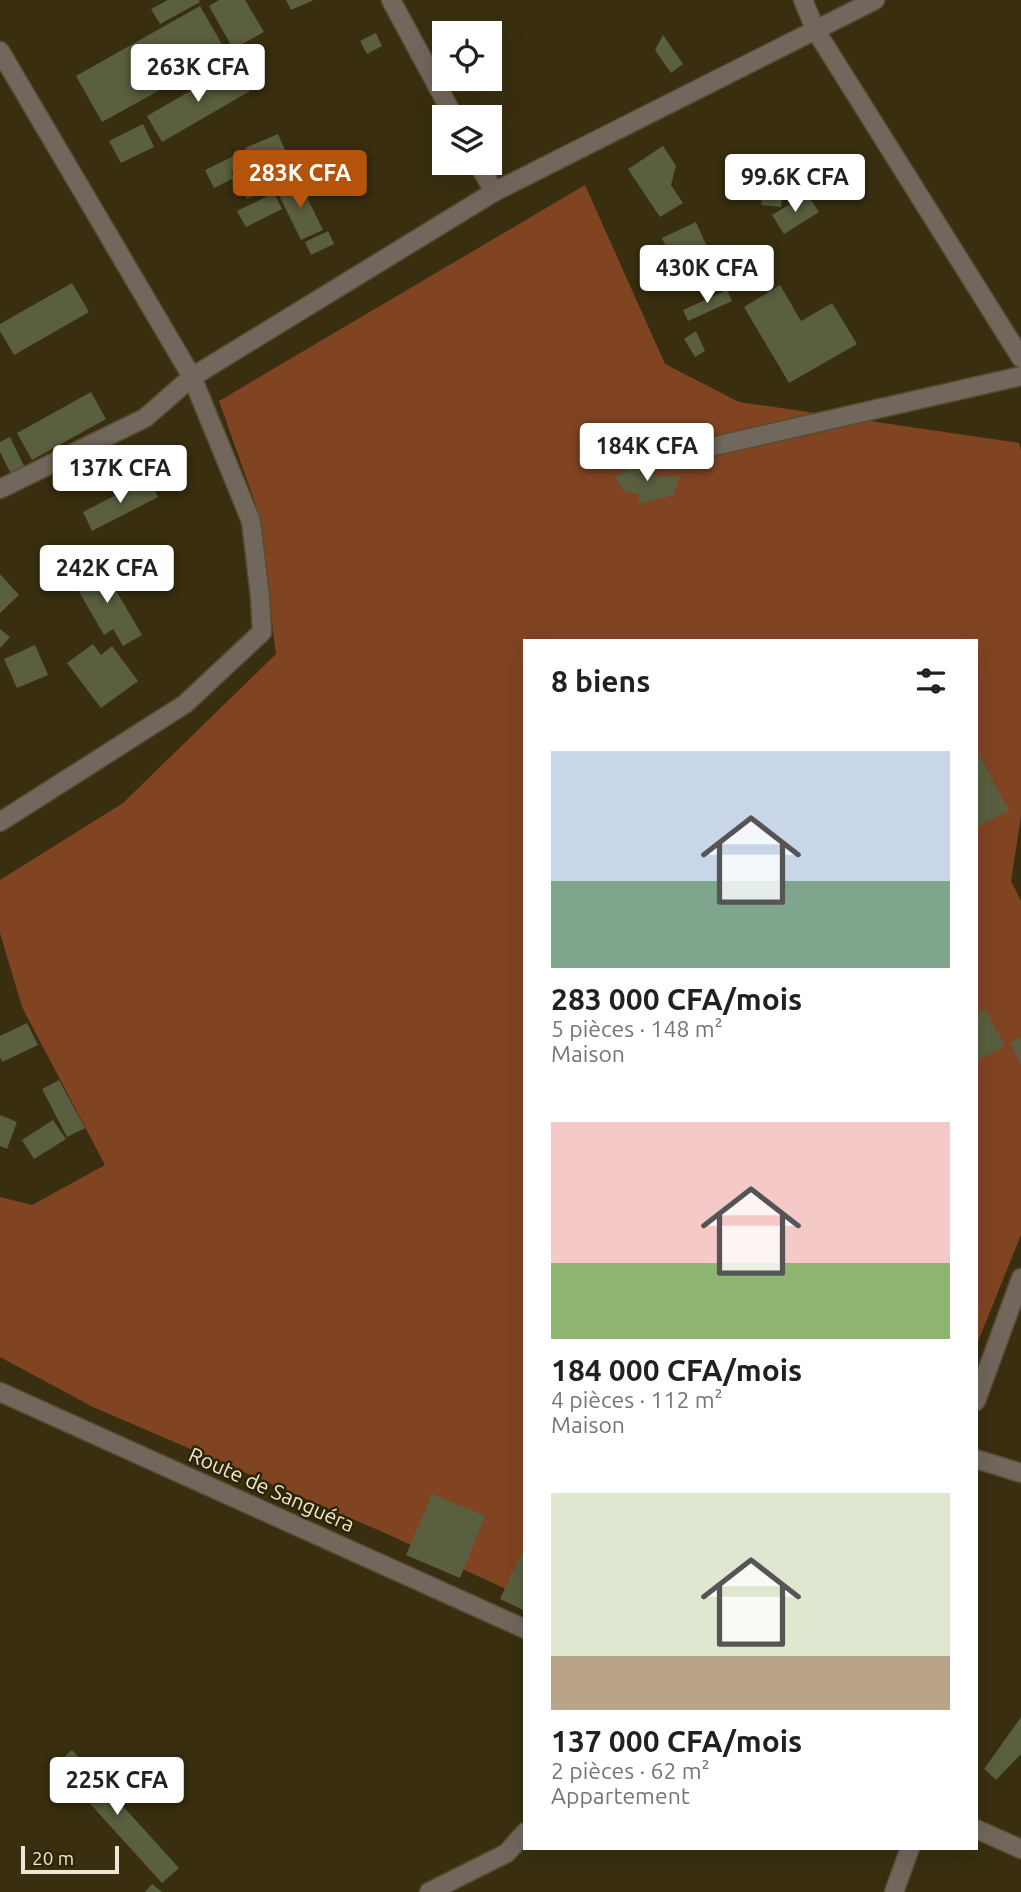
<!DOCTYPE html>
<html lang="fr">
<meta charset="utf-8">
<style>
:root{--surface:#fff;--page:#f2f2f2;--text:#202124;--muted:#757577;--accent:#b45309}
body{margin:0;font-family:Ubuntu,sans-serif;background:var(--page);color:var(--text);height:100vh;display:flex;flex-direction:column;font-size:26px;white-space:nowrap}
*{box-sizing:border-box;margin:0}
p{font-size:23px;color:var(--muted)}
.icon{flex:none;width:38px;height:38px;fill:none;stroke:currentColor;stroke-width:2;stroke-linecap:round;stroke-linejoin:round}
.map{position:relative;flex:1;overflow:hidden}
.details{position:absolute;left:523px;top:639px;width:455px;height:1211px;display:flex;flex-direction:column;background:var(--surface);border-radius:0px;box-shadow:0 7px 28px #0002}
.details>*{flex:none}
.tools{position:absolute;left:432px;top:21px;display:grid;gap:14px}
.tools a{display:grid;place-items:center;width:70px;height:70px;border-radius:0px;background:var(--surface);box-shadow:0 7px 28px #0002;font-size:35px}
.scale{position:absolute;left:21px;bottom:18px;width:98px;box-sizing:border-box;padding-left:7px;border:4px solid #ede7d5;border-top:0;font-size:19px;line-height:24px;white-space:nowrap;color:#ede7d5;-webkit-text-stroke:5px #2f2506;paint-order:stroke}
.price{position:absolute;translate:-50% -60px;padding:0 16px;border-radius:7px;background:#fff;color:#222;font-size:23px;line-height:46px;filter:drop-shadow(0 2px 4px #0008)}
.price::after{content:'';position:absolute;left:50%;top:42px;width:21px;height:16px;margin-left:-10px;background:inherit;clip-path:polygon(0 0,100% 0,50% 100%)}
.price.active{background:var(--accent);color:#fff}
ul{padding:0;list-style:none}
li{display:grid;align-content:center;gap:14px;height:371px;padding:0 28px}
li span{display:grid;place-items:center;height:217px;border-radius:0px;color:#555}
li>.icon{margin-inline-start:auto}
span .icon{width:126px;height:126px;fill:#fffc;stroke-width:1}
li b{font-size:30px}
h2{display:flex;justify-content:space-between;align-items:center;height:84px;padding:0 28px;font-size:30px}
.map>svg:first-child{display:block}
</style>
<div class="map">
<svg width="1021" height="1892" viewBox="0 0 1021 1892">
<rect width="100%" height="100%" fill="#392f10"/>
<polygon fill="#814423" points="585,185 665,364 739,402 1019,443 1021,450 1021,816 1011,881 1021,901 1021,1235 977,1344 976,640 525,640 525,1598 385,1533 93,1407 0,1357 0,1197 32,1205 105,1165 22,1007 0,933 0,880 123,803 276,654 257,508 219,401"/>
<g fill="#5a5f3f">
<polygon points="168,0 199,0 200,2 160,24 151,9"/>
<polygon points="219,0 245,0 264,32 233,49 209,6"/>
<polygon points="286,0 314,0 291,10"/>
<polygon points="200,6 227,53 102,122 76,76"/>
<polygon points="376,33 382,46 367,54 360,41"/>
<polygon points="663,35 683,64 671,73 655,50"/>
<polygon points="235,65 250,91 162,142 147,116"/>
<polygon points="143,124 154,147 121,163 109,141"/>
<polygon points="278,134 297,177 265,191 245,148"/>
<polygon points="663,146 676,166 671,185 683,203 660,217 628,169"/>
<polygon points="240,153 246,165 231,172 234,178 214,188 205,170"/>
<polygon points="767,163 786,165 781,207 761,205"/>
<polygon points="248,169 260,193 247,199 235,176"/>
<polygon points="298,179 323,230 301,240 276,189"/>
<polygon points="274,193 282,209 246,227 237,211"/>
<polygon points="807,194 819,212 784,234 772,215"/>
<polygon points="696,222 715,265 681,280 662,238"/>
<polygon points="328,231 334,244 311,255 305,242"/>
<polygon points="72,283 89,312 14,355 0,331 0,324"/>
<polygon points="780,285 801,321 832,303 857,344 789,383 744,307"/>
<polygon points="727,290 732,301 688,321 683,310"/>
<polygon points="696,331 705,351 695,357 684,339"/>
<polygon points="91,392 106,419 32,460 17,433"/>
<polygon points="10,437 25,468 11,474 0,452 0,442"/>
<polygon points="645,459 656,476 680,476 673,495 638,504 640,494 625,492 615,477"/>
<polygon points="149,478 158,497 92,531 83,512"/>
<polygon points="101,565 142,635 123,646 113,629 104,635 73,581"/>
<polygon points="0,574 19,595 0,613"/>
<polygon points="0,629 10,637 0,648"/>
<polygon points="93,644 101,655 112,646 138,681 101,708 67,663"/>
<polygon points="35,645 48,675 17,688 4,659"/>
<polygon points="976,748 1009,811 976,827"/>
<polygon points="985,1009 1005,1046 976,1061 976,1030 978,1029 976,1014"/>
<polygon points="27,1023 38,1045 2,1062 0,1057 0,1036"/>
<polygon points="1021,1037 1021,1064 1010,1043"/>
<polygon points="59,1080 85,1128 67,1137 42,1089"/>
<polygon points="0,1115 17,1122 7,1149 0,1146"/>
<polygon points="53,1120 66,1139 34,1159 22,1140"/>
<polygon points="432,1494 485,1516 460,1578 406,1555"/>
<polygon points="525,1547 525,1611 500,1599"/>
<polygon points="1021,1717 1021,1754 996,1780 984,1769"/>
<polygon points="72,1750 179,1868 162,1883 55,1765"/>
<polygon points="152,1884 162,1892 145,1892"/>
</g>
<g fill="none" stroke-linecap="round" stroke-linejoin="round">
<g stroke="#564c30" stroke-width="21">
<g id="minor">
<polyline points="391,0 454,117"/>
<polyline points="803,0 816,31 1021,358"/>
<polyline points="0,51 192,377 251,521 260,596 262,632 185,704 0,822"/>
<polyline points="478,163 494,192"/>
<polyline points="702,449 1021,376"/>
<polyline points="0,489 145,418 192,377 494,192 875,0"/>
<polyline points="976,1401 1021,1278"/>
<polyline points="976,1459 1021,1473"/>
<polyline points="429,1892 507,1853 525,1832"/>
<polyline points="894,1892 910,1848"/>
</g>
</g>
<g stroke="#564c30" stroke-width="21">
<g id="tertiary">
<polyline points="0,1392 525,1629"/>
<polyline points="976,1829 1021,1849"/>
</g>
</g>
<use href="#minor" stroke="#72675c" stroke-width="18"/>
<use href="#tertiary" stroke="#72675c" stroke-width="18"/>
</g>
<g text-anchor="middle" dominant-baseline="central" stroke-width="5" stroke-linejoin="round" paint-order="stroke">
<g font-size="21" fill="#ede7d5" stroke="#2f2506">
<text transform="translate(272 1489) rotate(24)">Route de Sanguéra</text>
</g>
</g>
</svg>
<div class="tools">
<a><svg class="icon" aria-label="locate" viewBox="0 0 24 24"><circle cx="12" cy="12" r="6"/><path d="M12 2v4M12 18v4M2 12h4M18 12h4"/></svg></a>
<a><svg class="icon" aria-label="layers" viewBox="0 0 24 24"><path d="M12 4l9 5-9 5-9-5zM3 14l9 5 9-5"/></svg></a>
</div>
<div class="scale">20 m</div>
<b class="price" style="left:198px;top:104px">263K CFA</b>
<b class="price active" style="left:300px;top:210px">283K CFA</b>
<b class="price" style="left:795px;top:214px">99.6K CFA</b>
<b class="price" style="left:707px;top:305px">430K CFA</b>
<b class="price" style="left:647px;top:483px">184K CFA</b>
<b class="price" style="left:120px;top:505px">137K CFA</b>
<b class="price" style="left:107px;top:605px">242K CFA</b>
<b class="price" style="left:117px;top:1817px">225K CFA</b>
<section class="details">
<h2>8 biens<svg class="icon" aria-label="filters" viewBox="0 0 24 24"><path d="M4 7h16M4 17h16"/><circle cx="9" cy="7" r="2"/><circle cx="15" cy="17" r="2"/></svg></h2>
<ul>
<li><span style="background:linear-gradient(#c9d6e8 60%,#7fa58c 0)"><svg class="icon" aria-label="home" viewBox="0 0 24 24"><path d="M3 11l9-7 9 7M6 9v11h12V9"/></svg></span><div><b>283 000 CFA/mois</b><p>5 pièces · 148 m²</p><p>Maison</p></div></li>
<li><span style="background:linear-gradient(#f6c9c9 65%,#8fb573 0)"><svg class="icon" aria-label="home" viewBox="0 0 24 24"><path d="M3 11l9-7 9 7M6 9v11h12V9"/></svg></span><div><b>184 000 CFA/mois</b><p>4 pièces · 112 m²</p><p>Maison</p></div></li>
<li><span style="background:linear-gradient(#dfe7d0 75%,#b9a48a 0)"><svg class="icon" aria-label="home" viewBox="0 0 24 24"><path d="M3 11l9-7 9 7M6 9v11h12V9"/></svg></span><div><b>137 000 CFA/mois</b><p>2 pièces · 62 m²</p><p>Appartement</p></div></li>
</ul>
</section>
</div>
